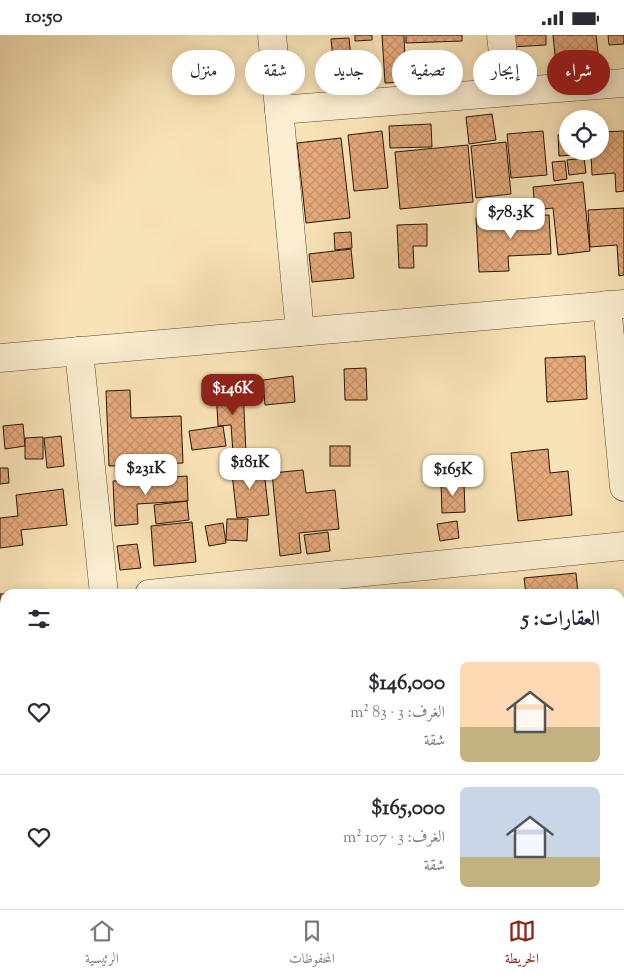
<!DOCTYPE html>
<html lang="ar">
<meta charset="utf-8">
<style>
:root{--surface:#fff;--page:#f7f7f7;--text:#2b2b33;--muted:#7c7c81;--line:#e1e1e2;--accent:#8f2418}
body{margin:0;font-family:"Sorts Mill Goudy",Amiri,serif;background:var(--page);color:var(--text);direction:rtl;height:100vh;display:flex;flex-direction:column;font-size:19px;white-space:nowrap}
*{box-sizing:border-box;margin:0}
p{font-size:16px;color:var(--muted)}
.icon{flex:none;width:28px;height:28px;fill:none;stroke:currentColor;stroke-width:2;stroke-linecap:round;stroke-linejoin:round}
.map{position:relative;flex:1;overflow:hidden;direction:ltr}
.drawer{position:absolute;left:0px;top:554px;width:625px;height:321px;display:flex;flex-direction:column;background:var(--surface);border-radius:15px 15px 0 0;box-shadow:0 2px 12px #0003;direction:rtl}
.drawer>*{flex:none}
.top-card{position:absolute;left:15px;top:15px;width:595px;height:45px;direction:rtl;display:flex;gap:10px}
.tools{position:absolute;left:559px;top:75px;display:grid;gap:10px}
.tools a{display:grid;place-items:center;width:50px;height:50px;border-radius:50%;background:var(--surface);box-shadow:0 2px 12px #0003;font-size:25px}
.price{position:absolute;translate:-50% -42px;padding:0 11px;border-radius:10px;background:#fff;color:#222;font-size:16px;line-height:32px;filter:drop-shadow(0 1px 2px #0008)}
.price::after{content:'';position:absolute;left:50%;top:30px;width:15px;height:11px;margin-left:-8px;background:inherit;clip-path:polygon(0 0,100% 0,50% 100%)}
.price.on{background:var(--accent);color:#fff}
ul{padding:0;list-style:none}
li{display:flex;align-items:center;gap:15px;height:125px;padding:0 25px}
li+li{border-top:1px solid var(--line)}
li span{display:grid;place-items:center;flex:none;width:140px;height:100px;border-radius:8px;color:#555}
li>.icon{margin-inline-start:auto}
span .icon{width:60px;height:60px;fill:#fffc;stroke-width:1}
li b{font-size:21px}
h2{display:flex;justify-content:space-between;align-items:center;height:60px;padding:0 25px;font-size:21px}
.pill{padding:0 18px;border-radius:22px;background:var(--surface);box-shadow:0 2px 12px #0003;font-size:18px;line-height:45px}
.pill.on{background:var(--accent);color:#fff}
.status{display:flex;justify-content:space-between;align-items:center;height:35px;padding:0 25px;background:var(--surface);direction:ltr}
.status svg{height:14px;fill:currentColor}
.tabs{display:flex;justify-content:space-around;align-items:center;height:70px;border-top:1px solid var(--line);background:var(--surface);font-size:14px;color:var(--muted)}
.tabs a{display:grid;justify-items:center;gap:2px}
.tabs .on{color:var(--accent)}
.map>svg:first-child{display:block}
</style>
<div class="status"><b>10:50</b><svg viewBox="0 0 49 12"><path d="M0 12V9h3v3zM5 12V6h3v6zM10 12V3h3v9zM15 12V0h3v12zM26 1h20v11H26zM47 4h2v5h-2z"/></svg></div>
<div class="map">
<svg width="624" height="874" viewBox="0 0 624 874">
<defs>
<pattern id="building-cross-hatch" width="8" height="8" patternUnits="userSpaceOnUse" patternTransform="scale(1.25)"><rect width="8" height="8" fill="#e5a97a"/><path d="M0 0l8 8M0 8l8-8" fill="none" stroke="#c49168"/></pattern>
</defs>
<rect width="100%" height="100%" fill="#f8e3b7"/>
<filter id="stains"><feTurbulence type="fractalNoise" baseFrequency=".004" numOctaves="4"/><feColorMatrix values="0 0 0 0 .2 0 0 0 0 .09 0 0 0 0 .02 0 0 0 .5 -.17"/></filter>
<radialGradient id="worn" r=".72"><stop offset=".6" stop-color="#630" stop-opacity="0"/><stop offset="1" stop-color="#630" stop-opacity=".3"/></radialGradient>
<g fill="url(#building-cross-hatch)" stroke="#261507">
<polygon points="355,0 372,0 372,5 355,6"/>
<polygon points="382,0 404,0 406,47 385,48"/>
<polygon points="406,0 462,0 462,6 406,8"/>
<polygon points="510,0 546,0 546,10 511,12"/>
<polygon points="553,0 596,0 599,26 556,30"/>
<polygon points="608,0 624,0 624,9 609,10"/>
<polygon points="349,3 352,34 334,35 331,4"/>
<polygon points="297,32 299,51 284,53 282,33"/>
<polygon points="492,79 496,105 469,109 466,82"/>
<polygon points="431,89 432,112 390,113 389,91"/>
<polygon points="382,96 388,153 354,156 348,100"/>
<polygon points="543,96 547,140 511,143 507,99"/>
<polygon points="624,96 624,156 616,157 615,138 592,140 591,116 600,116 600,97"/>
<polygon points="568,99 568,116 586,116 586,119 559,121 558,100"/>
<polygon points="341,103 350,183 306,188 297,108"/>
<polygon points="506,107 511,159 476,163 471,111"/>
<polygon points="468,110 473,167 400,174 395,117"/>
<polygon points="584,123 586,138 569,140 567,125"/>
<polygon points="565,126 567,144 554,146 552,127"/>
<polygon points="583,147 590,216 558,220 553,173 535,175 533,152"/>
<polygon points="624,173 624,240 619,241 617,210 590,212 588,175"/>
<polygon points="549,180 551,219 508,221 509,236 479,237 476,183"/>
<polygon points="427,189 427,211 413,211 414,233 399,233 397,190"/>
<polygon points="351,197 352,213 335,215 334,198"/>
<polygon points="351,214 354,243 312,247 309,219"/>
<polygon points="585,321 587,364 547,367 545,323"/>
<polygon points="366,333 367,365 345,365 344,334"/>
<polygon points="293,341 295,367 265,370 263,345"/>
<polygon points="243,353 246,418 233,418 231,390 218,391 216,354"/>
<polygon points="130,355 131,383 181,381 183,428 109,431 106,356"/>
<polygon points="23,389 25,411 5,414 3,391"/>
<polygon points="223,391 226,411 192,415 189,396"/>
<polygon points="61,401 64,431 47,433 44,403"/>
<polygon points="43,402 43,424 25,424 25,403"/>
<rect x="330" y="411" width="20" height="20"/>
<polygon points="548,414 550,438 568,436 572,480 518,486 511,418"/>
<polygon points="263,427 269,480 237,483 231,430"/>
<polygon points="0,433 8,433 9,448 0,449"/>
<polygon points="303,435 306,458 335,455 339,494 299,498 301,518 280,521 272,438"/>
<polygon points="187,441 188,466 137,469 138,489 115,491 113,446"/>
<polygon points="441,447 464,447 465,477 442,478"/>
<polygon points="63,454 67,490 21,495 23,510 0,513 0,483 18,481 16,460"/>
<polygon points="187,466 189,485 156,489 154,470"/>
<polygon points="227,484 248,484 247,506 226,505"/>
<polygon points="457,486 459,503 440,506 437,489"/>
<polygon points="192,487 196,527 154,531 151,491"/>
<polygon points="223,488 226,508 209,511 205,491"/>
<polygon points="328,497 330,516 307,519 304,500"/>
<polygon points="137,509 141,533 120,535 117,511"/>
<polygon points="576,538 578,559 526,559 524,543"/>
<polygon points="71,557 71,559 5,559 5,595 1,595 0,559"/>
<polygon points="5,614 5,658 3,658 0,615"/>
<polygon points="0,660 5,660 5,709 3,710"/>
<polygon points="0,722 5,780 5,786 0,786"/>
</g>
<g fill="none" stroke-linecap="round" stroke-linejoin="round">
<g stroke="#5a4833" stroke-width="29">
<g id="minor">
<polyline points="272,0 300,297"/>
<polyline points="501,0 507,57"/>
<polyline points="279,75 624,48"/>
<polyline points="607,270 624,452"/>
<polyline points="79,316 104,559"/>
<polyline points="0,323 624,269"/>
<polyline points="149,559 624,511"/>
<polyline points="620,765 624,765"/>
<polyline points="0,818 5,817"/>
<polyline points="432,870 432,874"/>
</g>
</g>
<use href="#minor" stroke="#faedd0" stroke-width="28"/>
</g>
<rect width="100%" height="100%" filter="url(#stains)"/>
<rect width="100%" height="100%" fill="url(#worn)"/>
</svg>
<div class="tools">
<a><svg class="icon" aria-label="locate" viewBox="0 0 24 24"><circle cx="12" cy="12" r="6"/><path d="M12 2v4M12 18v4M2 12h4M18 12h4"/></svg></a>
</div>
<b class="price" style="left:511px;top:205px">$78.3K</b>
<b class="price on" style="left:233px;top:381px">$146K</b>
<b class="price" style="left:250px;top:455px">$181K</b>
<b class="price" style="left:146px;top:461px">$231K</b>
<b class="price" style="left:453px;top:462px">$165K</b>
<div class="top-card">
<a class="pill on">شراء</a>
<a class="pill">إيجار</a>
<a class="pill">تصفية</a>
<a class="pill">جديد</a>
<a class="pill">شقة</a>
<a class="pill">منزل</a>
</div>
<section class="drawer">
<h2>العقارات: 5<svg class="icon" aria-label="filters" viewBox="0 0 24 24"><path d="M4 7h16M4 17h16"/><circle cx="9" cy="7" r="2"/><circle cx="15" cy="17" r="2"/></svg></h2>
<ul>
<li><span style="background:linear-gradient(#ffd9b3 65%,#c2b280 0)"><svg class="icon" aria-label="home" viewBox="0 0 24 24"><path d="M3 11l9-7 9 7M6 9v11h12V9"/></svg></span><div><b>$146,000</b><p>الغرف: 3 · 83 m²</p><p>شقة</p></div><svg class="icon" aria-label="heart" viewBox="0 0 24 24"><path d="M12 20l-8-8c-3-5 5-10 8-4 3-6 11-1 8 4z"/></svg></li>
<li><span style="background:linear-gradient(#c9d6e8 70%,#c2b280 0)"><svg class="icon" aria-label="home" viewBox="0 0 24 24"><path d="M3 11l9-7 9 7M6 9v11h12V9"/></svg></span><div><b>$165,000</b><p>الغرف: 3 · 107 m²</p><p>شقة</p></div><svg class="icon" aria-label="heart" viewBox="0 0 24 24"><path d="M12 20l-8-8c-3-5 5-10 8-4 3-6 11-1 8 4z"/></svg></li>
</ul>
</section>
</div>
<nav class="tabs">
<a class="on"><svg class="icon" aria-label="map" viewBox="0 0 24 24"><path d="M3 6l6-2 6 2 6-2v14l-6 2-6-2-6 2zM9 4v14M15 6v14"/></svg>الخريطة</a>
<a><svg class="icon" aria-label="saved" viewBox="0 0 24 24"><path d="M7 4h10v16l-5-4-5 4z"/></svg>المحفوظات</a>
<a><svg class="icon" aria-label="home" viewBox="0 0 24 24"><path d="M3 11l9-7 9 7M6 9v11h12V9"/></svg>الرئيسية</a>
</nav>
